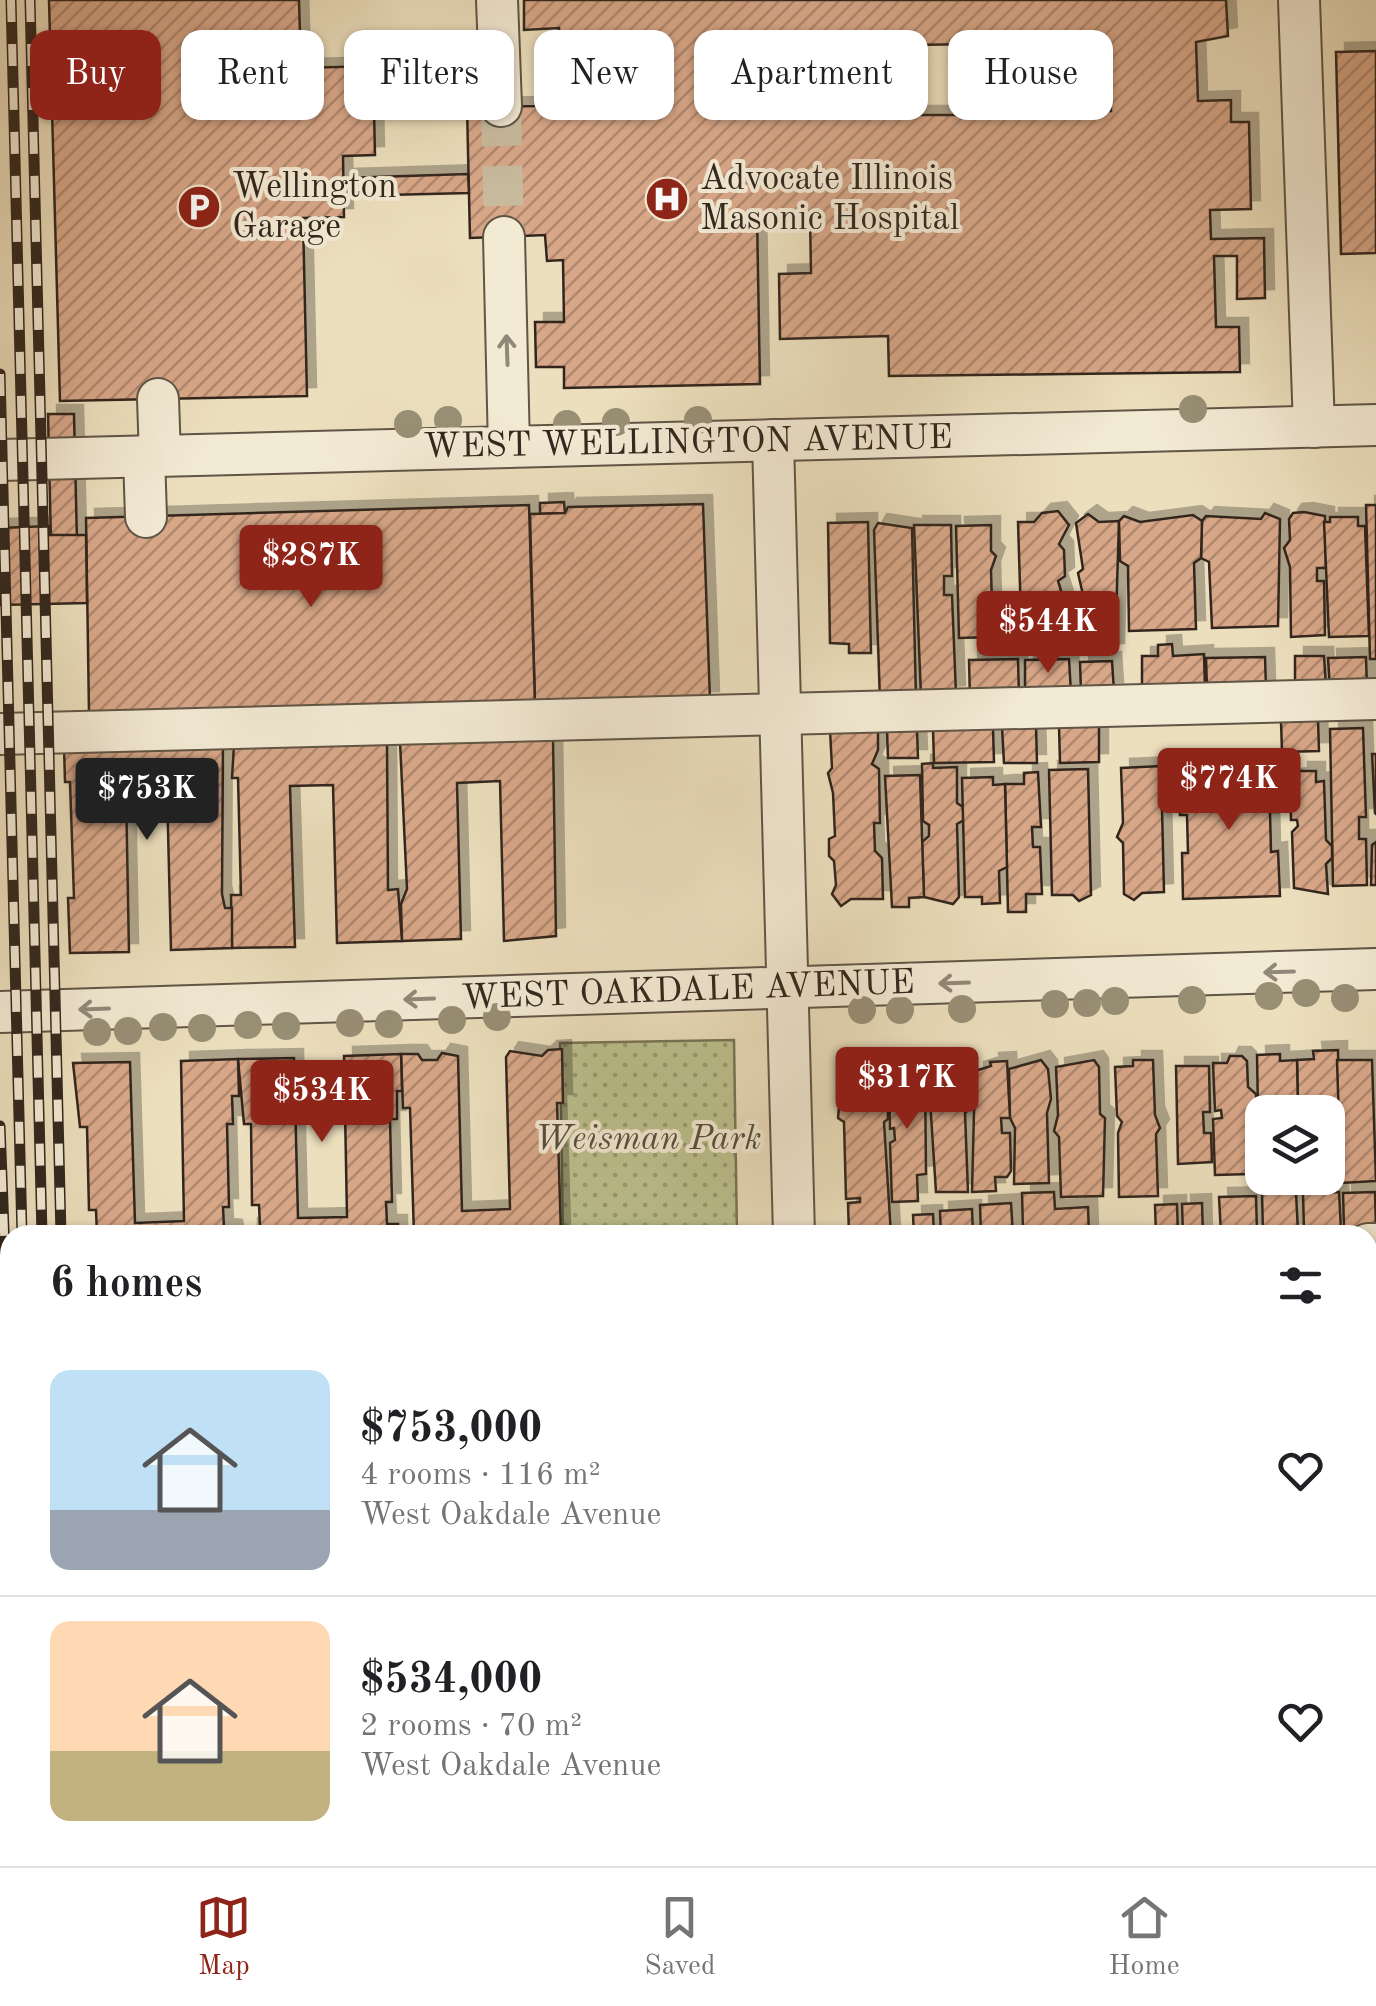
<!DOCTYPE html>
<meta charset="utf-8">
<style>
:root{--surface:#fff;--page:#f6f6f6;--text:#202124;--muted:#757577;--line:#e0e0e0;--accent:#8f2418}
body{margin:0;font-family:"Old Standard TT",serif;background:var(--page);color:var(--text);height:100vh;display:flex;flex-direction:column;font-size:38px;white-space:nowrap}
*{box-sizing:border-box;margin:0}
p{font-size:32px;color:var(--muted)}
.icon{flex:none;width:55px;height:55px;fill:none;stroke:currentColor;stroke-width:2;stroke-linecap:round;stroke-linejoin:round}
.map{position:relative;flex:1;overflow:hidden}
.panel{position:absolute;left:0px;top:1225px;width:1378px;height:642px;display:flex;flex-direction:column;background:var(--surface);border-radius:30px 30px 0 0;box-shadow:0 2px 8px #0004}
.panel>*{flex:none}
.hud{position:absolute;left:30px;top:30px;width:1318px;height:90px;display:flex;gap:20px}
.fabs{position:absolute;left:1245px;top:1095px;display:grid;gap:20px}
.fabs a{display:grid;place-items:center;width:100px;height:100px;border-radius:20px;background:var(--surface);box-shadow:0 2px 8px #0004;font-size:50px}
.price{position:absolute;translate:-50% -85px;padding:0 22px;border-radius:10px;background:var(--accent);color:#fff;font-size:32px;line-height:65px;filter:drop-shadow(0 2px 5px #0008)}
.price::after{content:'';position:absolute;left:50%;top:60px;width:30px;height:22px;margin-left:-15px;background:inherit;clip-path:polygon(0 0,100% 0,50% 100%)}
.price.on{background:#222;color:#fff}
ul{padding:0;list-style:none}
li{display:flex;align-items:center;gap:30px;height:250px;padding:0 50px}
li+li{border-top:2px solid var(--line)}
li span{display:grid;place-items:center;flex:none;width:280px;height:200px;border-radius:20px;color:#555}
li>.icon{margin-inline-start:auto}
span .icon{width:120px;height:120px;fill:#fffc;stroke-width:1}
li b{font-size:42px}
h2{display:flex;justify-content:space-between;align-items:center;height:120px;padding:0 50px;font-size:42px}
.chip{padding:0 35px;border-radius:20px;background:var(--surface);box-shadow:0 2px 8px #0004;font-size:35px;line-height:90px}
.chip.on{background:var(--accent);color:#fff}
.tab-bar{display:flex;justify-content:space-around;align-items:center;height:140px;border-top:2px solid var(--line);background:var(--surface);font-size:28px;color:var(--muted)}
.tab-bar a{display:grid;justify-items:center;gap:5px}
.tab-bar .on{color:var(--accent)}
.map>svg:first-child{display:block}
</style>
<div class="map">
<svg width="1376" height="1866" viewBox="0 0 1376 1866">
<defs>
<pattern id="grass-dots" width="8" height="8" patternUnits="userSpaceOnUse" patternTransform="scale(2.5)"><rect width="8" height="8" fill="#bcc18e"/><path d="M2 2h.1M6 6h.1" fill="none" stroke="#999d73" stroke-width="1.8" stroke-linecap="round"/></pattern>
<pattern id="building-hatch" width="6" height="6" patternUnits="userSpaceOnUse" patternTransform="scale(2.5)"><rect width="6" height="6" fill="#d8a788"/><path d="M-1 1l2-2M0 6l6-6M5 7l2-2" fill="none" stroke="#b0886f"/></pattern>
<filter id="shadow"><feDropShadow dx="9" dy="-9" stdDeviation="0" flood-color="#0004"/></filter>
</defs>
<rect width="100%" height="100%" fill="#ecdfbd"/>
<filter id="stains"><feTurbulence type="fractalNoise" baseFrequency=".002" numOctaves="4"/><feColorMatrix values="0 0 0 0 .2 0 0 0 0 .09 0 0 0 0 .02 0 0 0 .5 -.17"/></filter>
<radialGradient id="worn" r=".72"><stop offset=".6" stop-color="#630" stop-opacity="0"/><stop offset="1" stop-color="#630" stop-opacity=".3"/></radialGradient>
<polygon fill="url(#grass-dots)" stroke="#777456" stroke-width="2.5" points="734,1040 737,1235 563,1235 560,1043"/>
<g fill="url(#building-hatch)" stroke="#32271e" stroke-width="2.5" fill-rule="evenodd" filter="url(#shadow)">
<polygon points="49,0 299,0 301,68 373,66 375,155 343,156 344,217 303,218 307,396 60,401"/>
<path d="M524 0H1226L1228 36 1196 42 1198 101 1231 100V122H1249L1251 209 1210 210 1211 239 1264 238 1265 298 1237 299V256H1214L1216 327H1239L1240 372 889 376 888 336 780 339 779 274 811 273 810 216H757L760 384 564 388V367H536L535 322H564L563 260 547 261 545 235 470 238 467 107 544 106V86H560L559 28 524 30ZM814 40V48H827L828 117 752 118 751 41ZM988 44 989 115H905V45ZM1110 72 1111 111 1061 113 1060 73Z"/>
<polygon points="1376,51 1376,253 1341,254 1336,52"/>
<polygon points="468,174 469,193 344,196 343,178"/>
<polygon points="48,414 74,414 78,584 52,585"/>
<polygon points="564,502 565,513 540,514 540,503"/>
<polygon points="703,504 710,700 535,705 530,514 565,513 568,507"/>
<polygon points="529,505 535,705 89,713 86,518"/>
<polygon points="1366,505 1376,505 1376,659 1370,659"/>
<polygon points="1058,511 1069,525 1059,544 1064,550 1065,576 1058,581 1064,600 1059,605 1060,650 1022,650 1018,522 1034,522 1042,513"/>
<polygon points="1304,512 1325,516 1326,568 1317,568 1317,581 1324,581 1325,635 1291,637 1290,567 1284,548 1290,540 1289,519 1293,513"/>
<polygon points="1265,513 1280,519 1278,626 1212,628 1209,562 1201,558 1202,521 1206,516 1261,519"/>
<polygon points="1088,514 1099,522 1119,521 1115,652 1079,653 1078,595 1083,595 1078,573 1083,569 1076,523"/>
<polygon points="1193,515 1202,521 1201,558 1194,563 1196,629 1129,631 1128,566 1120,561 1119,521 1124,516 1140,522"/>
<polygon points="1330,517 1358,517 1358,526 1365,526 1369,636 1329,637 1324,522 1330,522"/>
<polygon points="868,522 871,653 849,653 849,644 830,643 828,523"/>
<polygon points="878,523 912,528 916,699 880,700 874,530"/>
<polygon points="914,525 951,525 952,576 944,576 944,595 952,595 956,694 921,696"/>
<polygon points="991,525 991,551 996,556 991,570 993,637 959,638 956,526"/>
<polygon points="49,526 49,535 86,535 87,603 0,605 0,528"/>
<polygon points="1172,644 1173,656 1204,654 1205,688 1142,690 1142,656 1158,656 1158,645"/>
<polygon points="1295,656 1324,656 1326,687 1295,687"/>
<polygon points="1265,657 1266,688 1207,689 1206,658"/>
<polygon points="1366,657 1367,688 1330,689 1328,658"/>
<polygon points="1018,659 1019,697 970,699 969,660"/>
<polygon points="1069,659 1071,693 1025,693 1025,660"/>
<polygon points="1112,661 1114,691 1081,692 1080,662"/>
<polygon points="1318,719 1319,751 1282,752 1281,721"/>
<polygon points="1099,725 1099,762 1060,763 1059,726"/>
<polygon points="1036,726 1037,763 1004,763 1002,727"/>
<polygon points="993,728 994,762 934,763 933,729"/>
<polygon points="1363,728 1366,817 1359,817 1359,839 1366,839 1367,885 1333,886 1330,729"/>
<polygon points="878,729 878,750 872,764 879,769 880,823 874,823 875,851 882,858 883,899 851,899 841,906 832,894 836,885 834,861 829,856 829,839 835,836 833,793 828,773 832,768 830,730"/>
<polygon points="887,730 917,730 918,758 888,758"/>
<polygon points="553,737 556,936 504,941 500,781 457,783 461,939 402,941 401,904 407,889 400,742"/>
<polygon points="387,742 388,890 398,889 402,941 337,943 333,785 290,786 295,947 232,948 231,895 241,895 238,778 232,778 234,745"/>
<polygon points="223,744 222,894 225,908 232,908 232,948 171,950 167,790 126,790 129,952 70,953 68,898 74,898 70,782 65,782 64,747"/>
<polygon points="1372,754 1376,754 1376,814 1375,813"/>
<polygon points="933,763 933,768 957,767 957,803 963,807 964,820 957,824 959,897 953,904 924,897 922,842 929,836 929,825 923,821 922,764"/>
<polygon points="1161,766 1164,892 1142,893 1134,900 1124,894 1123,843 1117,837 1123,823 1121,768"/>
<polygon points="1277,767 1278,812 1270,812 1271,852 1278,851 1280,896 1183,899 1182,853 1188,853 1187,815 1180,815 1179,769"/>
<polygon points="1088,769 1091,895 1079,901 1073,895 1052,895 1049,770"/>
<polygon points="1299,771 1316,771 1316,782 1324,781 1326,840 1332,846 1332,858 1326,864 1328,894 1294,888 1292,832 1298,826 1297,820 1291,820 1290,778 1299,777"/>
<polygon points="1038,772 1041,827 1032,827 1033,847 1040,847 1042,894 1026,894 1026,912 1008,912 1005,784 1024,784 1024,773"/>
<polygon points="920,775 924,897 909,898 909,907 892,907 885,776"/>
<polygon points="993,777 993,785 1005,784 1007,867 999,871 1000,903 982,904 982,897 965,897 962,778"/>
<polygon points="1376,842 1376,885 1371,885 1372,845"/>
<polygon points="562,1049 563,1103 557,1103 561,1235 414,1235 410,1108 403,1108 401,1054 418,1054 422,1060 437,1060 442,1053 458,1056 462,1211 510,1209 506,1057 510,1051 542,1056 548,1050"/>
<polygon points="1338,1050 1340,1155 1328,1156 1328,1112 1298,1112 1297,1060 1314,1059 1313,1051"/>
<polygon points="401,1054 402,1091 397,1091 397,1119 390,1119 392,1202 386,1202 387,1224 398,1224 398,1235 249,1235 249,1227 260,1227 259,1205 252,1205 251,1124 244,1124 238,1059 294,1058 298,1218 347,1217 344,1056"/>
<polygon points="1280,1054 1280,1061 1297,1060 1298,1112 1258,1111 1257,1055"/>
<polygon points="1230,1056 1242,1056 1247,1061 1248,1087 1256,1094 1257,1111 1249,1113 1251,1174 1215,1175 1213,1119 1222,1118 1221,1110 1215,1111 1213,1063 1227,1063"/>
<polygon points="238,1059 239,1096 232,1096 233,1124 227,1124 229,1207 223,1207 224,1228 233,1229 234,1235 97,1235 96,1210 89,1210 87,1127 80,1127 73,1063 130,1062 135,1223 184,1221 181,1061"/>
<polygon points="1041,1060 1048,1069 1051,1099 1047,1113 1049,1183 1014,1184 1015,1128 1010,1118 1009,1069"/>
<polygon points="1094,1060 1099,1067 1100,1114 1105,1118 1103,1196 1061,1197 1059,1137 1054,1131 1058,1115 1056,1067"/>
<polygon points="1133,1060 1153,1060 1155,1115 1160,1128 1156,1134 1158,1196 1119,1197 1118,1133 1122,1122 1117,1116 1115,1067 1133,1066"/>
<polygon points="1337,1060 1372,1060 1376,1181 1341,1183"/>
<polygon points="1007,1061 1010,1118 1001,1118 1002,1133 1010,1133 1011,1171 1007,1177 995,1177 996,1191 972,1192 975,1071 991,1066 990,1062"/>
<polygon points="945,1062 968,1067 963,1092 969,1109 965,1113 968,1192 936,1192 928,1069 941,1069"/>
<polygon points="851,1064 863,1064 869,1072 887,1072 888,1119 884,1122 891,1235 849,1235 848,1203 860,1202 860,1198 846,1199 844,1122 838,1118 842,1075"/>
<polygon points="908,1065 925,1070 926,1174 917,1175 918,1201 892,1202 890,1143 895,1140 894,1128 890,1129 889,1072 904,1071"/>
<polygon points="1176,1066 1209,1066 1210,1112 1203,1112 1204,1133 1211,1133 1212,1162 1178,1164"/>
<polygon points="1054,1192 1055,1209 1088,1207 1089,1235 1023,1230 1022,1193"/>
<polygon points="1339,1192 1341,1230 1304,1231 1303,1193"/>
<polygon points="1375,1192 1376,1227 1344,1228 1343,1193"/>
<polygon points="1262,1193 1296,1193 1298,1232 1263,1233"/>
<polygon points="1256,1196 1257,1232 1221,1234 1219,1197"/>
<polygon points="1011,1203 1013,1235 981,1235 980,1205"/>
<polygon points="1202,1203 1203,1235 1183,1235 1182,1204"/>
<polygon points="1177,1204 1178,1235 1156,1235 1155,1205"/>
<polygon points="972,1209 973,1235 941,1235 940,1211"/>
<polygon points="933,1214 934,1235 914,1235 913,1215"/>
<rect x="1368" y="1301" width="8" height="143"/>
<polygon points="1368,1592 1376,1592 1376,1695 1368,1696"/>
<polygon points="0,1607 5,1607 6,1638 10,1638 10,1812 0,1812"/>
<rect x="1368" y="1744" width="8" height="34"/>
<polygon points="192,1858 224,1858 225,1866 192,1866"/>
<polygon points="239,1858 267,1858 268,1866 240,1866"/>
<rect x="273" y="1858" width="34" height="8"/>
<polygon points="360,1858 392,1858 393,1866 361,1866"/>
<polygon points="435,1858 468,1858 469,1866 435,1866"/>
<rect x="482" y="1858" width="32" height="8"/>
<polygon points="1065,1858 1100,1858 1100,1866 1066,1866"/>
<polygon points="1266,1858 1287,1858 1295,1866 1266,1866"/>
<polygon points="1315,1858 1360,1858 1361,1866 1316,1866"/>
<polygon points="1253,1859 1254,1866 1221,1866 1221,1860"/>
</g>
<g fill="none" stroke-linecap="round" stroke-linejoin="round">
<polyline stroke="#c7ba9d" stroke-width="40" stroke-dasharray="40 20" stroke-linecap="butt" points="501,106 504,237"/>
<g stroke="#605546" stroke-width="44">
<g id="minor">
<polyline points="497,0 501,106"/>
<polyline points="1299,0 1314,427"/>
<polyline points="504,237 509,447"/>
<polyline points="158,399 160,456"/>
<polyline points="773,440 794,1235"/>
<polyline points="144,456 146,517"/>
<polyline points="0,460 1376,425"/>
<polyline points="0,734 1376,699"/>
<polyline points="0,1012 1376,969"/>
<polyline points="1368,1244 1376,1244"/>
<polyline points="0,1278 10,1278"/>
<polyline points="1368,1513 1376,1513"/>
<polyline points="0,1548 10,1548"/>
<polyline points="1368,1795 1376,1795"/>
<polyline points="0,1823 10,1823"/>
<polyline points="529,1858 529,1866"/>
<polyline points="811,1858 811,1866"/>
</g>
</g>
<use href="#minor" stroke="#f3ead4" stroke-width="40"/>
<g stroke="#32271e" stroke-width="11">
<g id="rail">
<polyline points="11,0 42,1235"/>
<polyline points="30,0 61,1235"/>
<polyline points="0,374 22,1235"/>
<polyline points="0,1126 10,1388"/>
<polyline points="35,1858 35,1866"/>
<polyline points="54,1858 54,1866"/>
<polyline points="74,1858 74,1866"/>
<polyline points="93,1858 94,1866"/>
</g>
</g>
<use href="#rail" stroke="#f3ead4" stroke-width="8" stroke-dasharray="22" stroke-linecap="butt"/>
</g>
<g fill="#988f75">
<circle cx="1193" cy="409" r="14"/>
<circle cx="448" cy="420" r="14"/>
<circle cx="698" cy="420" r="14"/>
<circle cx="616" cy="422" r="14"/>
<circle cx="408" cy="424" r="14"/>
<circle cx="567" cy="424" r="14"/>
<circle cx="1306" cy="993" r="14"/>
<circle cx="1269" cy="996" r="14"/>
<circle cx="1345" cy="998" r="14"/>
<circle cx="1192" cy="1000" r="14"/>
<circle cx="1115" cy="1001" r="14"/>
<circle cx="1087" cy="1003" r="14"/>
<circle cx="1055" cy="1004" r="14"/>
<circle cx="962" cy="1009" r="14"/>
<circle cx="862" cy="1010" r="14"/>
<circle cx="900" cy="1010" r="14"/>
<circle cx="497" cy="1017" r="14"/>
<circle cx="452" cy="1020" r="14"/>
<circle cx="350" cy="1023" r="14"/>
<circle cx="389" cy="1024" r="14"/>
<circle cx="248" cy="1025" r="14"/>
<circle cx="286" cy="1026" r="14"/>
<circle cx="163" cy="1027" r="14"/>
<circle cx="202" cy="1028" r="14"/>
<circle cx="128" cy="1031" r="14"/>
<circle cx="97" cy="1032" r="14"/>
</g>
<defs><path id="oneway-shaft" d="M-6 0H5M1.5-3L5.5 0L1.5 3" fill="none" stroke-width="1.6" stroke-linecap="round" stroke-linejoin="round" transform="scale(2.5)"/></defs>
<g stroke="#928879">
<use href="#oneway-shaft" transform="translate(507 350) rotate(-92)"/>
<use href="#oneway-shaft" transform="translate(1279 972) rotate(178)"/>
<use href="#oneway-shaft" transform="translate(954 983) rotate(178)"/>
<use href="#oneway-shaft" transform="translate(419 999) rotate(178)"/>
<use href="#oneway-shaft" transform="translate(94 1009) rotate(178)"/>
</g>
<defs>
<g id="hospital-disc" transform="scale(2.25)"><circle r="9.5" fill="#8f2418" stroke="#f3ead4"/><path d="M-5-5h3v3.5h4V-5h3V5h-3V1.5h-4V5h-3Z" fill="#fff"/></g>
<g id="parking-disc" transform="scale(2.25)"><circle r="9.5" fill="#8f2418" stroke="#f3ead4"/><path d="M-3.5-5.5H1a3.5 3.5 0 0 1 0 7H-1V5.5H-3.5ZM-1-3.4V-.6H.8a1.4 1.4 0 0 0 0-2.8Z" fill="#fff"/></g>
</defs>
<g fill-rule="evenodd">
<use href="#hospital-disc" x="667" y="199"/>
<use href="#parking-disc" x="199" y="207"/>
</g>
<g text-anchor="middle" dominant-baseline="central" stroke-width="8" stroke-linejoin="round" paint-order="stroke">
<g font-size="35" fill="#32271e" stroke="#f3ead4" text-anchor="start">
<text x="700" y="179">Advocate Illinois<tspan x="700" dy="40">Masonic Hospital</tspan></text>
<text x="232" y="187">Wellington<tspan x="232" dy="40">Garage</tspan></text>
</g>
<g font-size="35" fill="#32271e" stroke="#f3ead4">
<text transform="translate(688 443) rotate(-1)">WEST WELLINGTON AVENUE</text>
<text transform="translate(688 991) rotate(-2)">WEST OAKDALE AVENUE</text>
</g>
<g font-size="35" font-style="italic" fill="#544e3a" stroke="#f3ead4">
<text x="648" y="1139">Weisman Park</text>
</g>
</g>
<rect width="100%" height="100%" filter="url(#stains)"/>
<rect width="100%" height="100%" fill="url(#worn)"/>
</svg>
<div class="fabs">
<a><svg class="icon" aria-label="layers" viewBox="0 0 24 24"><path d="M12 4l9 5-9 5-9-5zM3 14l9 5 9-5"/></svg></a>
</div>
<b class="price" style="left:311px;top:610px">$287K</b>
<b class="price" style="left:1048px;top:676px">$544K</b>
<b class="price" style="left:1229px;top:833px">$774K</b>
<b class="price on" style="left:147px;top:843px">$753K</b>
<b class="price" style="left:907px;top:1132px">$317K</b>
<b class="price" style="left:322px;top:1145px">$534K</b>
<div class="hud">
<a class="chip on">Buy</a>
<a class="chip">Rent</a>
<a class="chip">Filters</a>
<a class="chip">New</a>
<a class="chip">Apartment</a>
<a class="chip">House</a>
</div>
<section class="panel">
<h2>6 homes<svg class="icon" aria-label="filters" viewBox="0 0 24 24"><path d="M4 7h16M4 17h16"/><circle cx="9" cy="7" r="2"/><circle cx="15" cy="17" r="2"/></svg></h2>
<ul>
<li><span style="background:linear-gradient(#bfe0f5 70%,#9aa5b1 0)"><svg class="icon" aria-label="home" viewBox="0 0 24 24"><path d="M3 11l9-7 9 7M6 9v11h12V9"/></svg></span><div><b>$753,000</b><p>4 rooms · 116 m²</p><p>West Oakdale Avenue</p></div><svg class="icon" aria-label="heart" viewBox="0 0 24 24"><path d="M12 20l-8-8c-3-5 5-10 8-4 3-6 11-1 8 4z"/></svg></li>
<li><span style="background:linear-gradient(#ffd9b3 65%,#c2b280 0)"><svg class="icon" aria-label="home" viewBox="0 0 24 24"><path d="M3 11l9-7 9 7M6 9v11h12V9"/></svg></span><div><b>$534,000</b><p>2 rooms · 70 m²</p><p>West Oakdale Avenue</p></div><svg class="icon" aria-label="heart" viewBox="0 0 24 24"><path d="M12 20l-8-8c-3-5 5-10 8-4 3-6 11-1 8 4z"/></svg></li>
</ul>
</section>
</div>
<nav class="tab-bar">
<a class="on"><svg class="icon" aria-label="map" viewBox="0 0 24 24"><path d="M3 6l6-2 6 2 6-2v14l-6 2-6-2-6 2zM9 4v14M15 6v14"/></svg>Map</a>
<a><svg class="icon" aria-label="saved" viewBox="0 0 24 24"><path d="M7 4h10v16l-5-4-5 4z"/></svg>Saved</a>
<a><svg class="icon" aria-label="home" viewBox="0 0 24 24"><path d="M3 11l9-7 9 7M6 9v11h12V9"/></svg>Home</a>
</nav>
